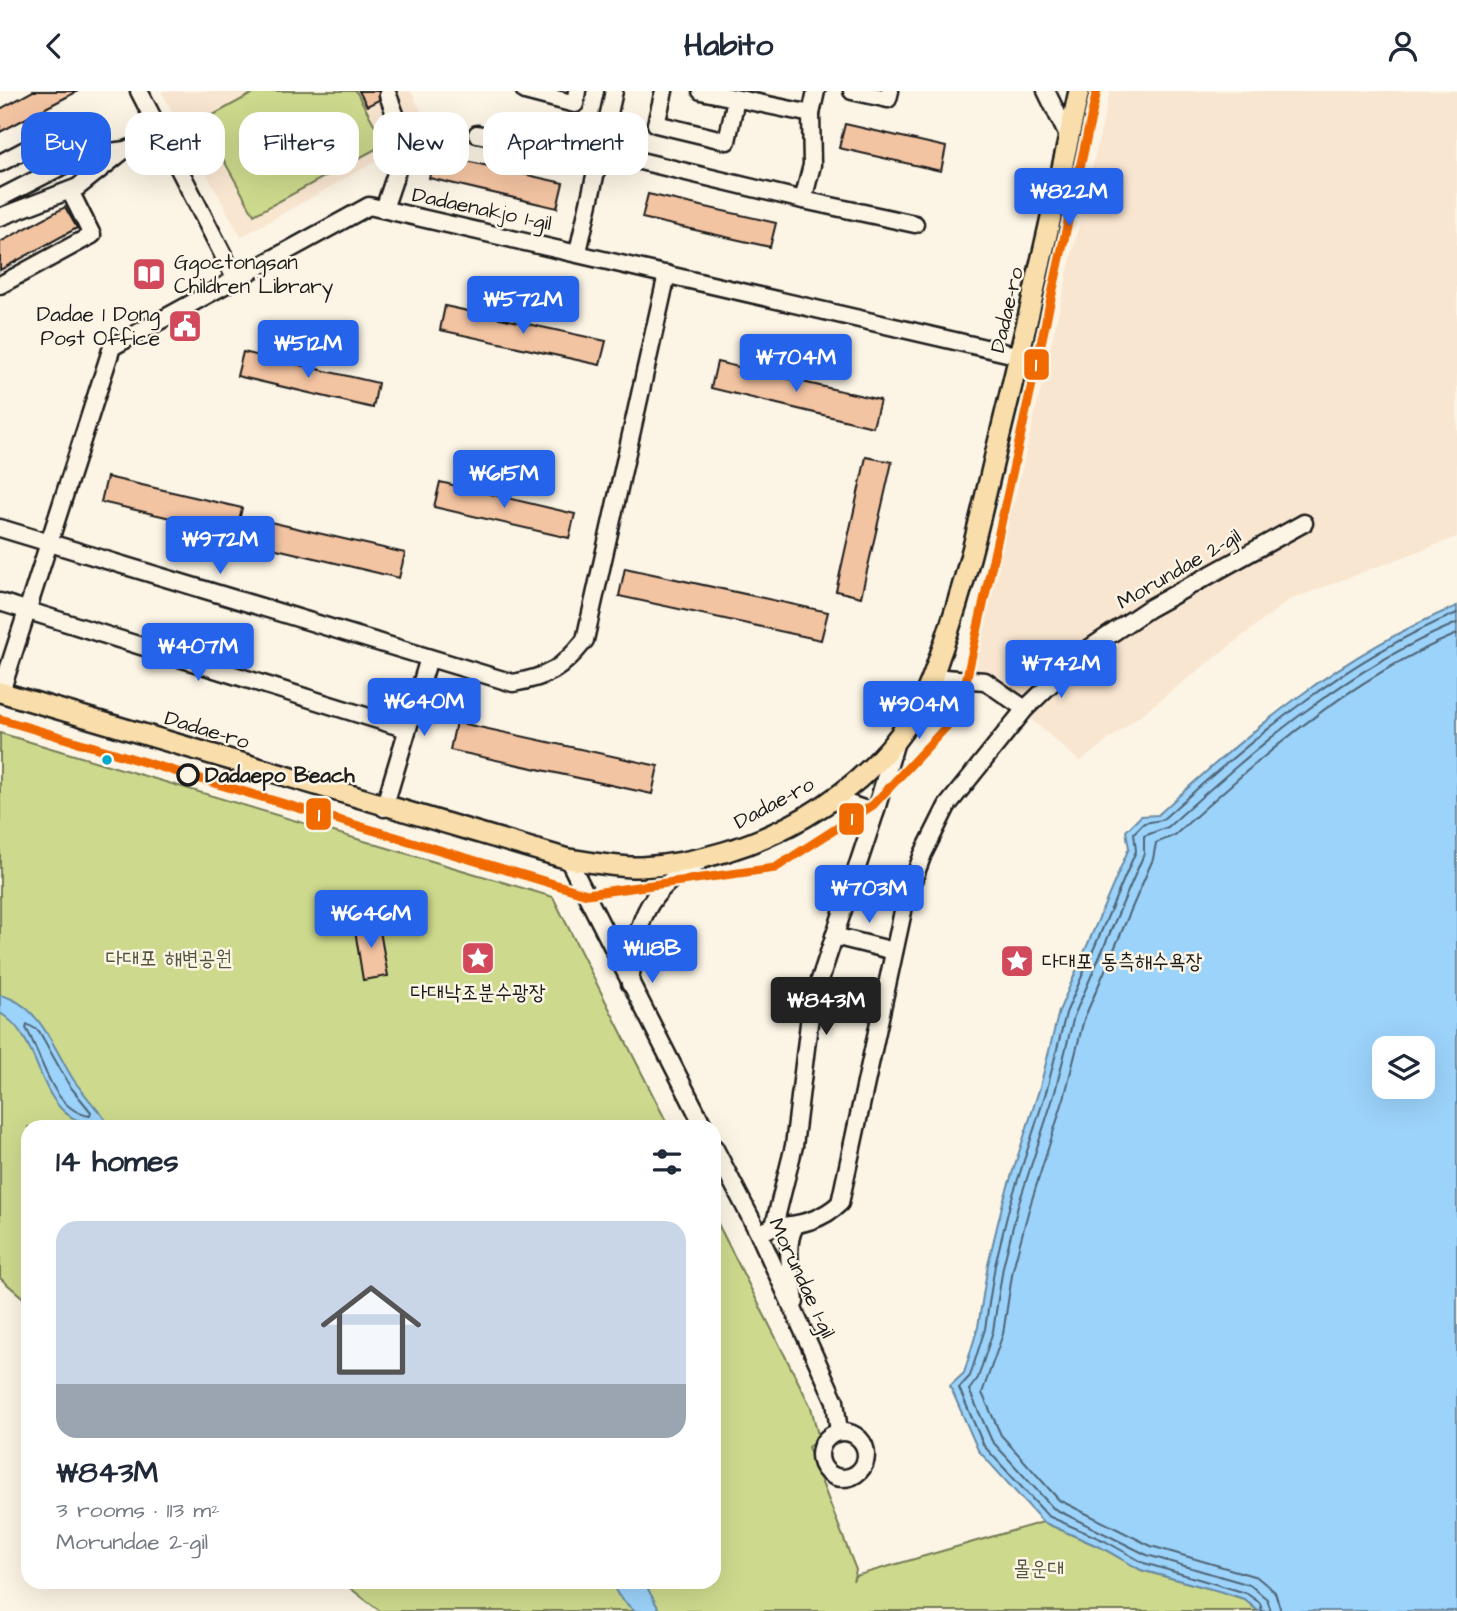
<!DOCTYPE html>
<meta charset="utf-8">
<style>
:root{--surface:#fff;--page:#f6f6f7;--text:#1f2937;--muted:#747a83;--accent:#2563eb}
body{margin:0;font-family:"Architects Daughter","Poor Story",sans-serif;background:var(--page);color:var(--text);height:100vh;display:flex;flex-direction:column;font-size:26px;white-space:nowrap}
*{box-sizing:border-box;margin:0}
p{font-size:23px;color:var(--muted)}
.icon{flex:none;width:38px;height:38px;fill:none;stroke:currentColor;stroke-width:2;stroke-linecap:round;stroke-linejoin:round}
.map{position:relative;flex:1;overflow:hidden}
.sheet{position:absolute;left:21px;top:1029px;width:700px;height:469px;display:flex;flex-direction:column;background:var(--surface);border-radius:21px;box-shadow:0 7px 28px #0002}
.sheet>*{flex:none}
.banner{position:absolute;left:21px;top:21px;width:700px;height:63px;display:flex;gap:14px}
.fabs{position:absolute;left:1372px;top:945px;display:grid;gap:14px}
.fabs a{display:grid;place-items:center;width:63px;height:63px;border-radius:14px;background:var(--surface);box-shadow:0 7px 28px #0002;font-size:35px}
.price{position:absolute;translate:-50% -60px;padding:0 16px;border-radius:7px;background:var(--accent);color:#fff;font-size:23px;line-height:46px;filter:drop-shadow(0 2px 4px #0008)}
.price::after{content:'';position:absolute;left:50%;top:42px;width:21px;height:16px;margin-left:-10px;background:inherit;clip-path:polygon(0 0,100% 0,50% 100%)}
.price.on{background:#222;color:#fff}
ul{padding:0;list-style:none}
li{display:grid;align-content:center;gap:14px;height:371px;padding:0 35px}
li span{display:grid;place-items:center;height:217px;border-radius:21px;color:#555}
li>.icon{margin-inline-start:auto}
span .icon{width:126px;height:126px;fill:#fffc;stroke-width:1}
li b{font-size:30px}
h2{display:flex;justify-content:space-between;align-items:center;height:84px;padding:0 35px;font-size:30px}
.tag{padding:0 24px;border-radius:21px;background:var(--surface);box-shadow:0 7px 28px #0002;font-size:24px;line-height:63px}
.tag.on{background:var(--accent);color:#fff}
header{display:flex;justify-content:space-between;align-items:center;height:91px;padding:0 35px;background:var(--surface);font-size:32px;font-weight:700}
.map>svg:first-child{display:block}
</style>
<header><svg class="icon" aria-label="back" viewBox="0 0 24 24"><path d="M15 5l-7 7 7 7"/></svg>Habito<svg class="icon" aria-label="person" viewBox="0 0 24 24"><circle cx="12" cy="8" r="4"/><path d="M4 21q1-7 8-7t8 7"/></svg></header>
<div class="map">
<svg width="1457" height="1520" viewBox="0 0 1457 1520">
<rect width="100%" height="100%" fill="#fcf5e5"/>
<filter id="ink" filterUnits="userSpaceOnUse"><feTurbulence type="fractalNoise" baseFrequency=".0143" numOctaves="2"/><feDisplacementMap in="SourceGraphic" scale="14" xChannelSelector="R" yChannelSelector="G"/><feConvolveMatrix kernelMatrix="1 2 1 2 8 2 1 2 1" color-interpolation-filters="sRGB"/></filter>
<g filter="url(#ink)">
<g fill="#f9e6d1">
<polygon points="161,0 411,0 424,26 418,47 241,146"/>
<polygon points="1110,0 1457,0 1457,446 1289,509 1080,671 1002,603 964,596 958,588 1016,403"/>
</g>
<g fill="#cdda8d" stroke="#747b54" stroke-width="2">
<polygon points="257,0 356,0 385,53 254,124 202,30"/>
<polygon points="0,642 553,806 669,1036 28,1036 28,1211 0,1187"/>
<polygon points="714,1125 811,1316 819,1348 808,1356 856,1479 853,1490 855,1485 1043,1431 1102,1457 1141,1479 1226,1502 1244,1508 1258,1520 380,1520 342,1491 714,1491"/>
</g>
<g fill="#9cd3fb" stroke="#698aa2" stroke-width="2" fill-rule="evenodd">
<path d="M1457 515V1520H1258L1244 1508 1226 1502 1141 1479 1102 1457 1043 1431 978 1359 950 1295 964 1282 978 1236 988 1173 1003 1111 1040 996 1059 920 1129 757 1126 740 1141 725 1158 724C1248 641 1342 562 1457 515ZM1423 957V996H1384V957Z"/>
<path d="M0 904C40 913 54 958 73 988 85 1005 99 1020 111 1036 29 1036 51 952 0 922Z"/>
<polygon points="611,1491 644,1491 660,1520 634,1520 618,1504"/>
</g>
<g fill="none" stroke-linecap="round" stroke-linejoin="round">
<g stroke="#4f6575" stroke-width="2">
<path d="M27 933 39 940 69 994 91 1021 90 1025C51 1019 43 966 26 937Z"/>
<path d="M1262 1520 1260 1512 1246 1502 1144 1472 1105 1450 1048 1425 984 1355 959 1297 970 1285 985 1238 995 1174 1010 1113 1047 998 1066 922 1136 760 1134 742 1144 732 1162 729C1252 648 1344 569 1457 522"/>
<path d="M1271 1520 1267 1508 1250 1494 1147 1464 1053 1417 992 1350 969 1299 978 1287 993 1240 1003 1176 1018 1115 1055 1001 1074 925 1144 763V745L1168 736C1256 656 1346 578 1457 532"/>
<path d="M1281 1520 1275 1501 1257 1486 1151 1455 1059 1409 1001 1344 982 1302 1003 1243 1013 1178 1029 1118 1065 1004 1084 928 1153 768 1156 752 1175 744C1261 666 1348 588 1457 543"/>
</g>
</g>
<g fill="#f3c4a2" stroke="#1c1c1c" stroke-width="2">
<polygon points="33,0 78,0 0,41 0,18"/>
<polygon points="359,0 379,0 379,9 367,15"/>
<polygon points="845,33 946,56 941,80 839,57"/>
<polygon points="435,63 563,92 557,117 429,87"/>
<polygon points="648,103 776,132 770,156 642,127"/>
<polygon points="65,116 77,137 0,179 0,151"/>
<polygon points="445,215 606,250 600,274 440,239"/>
<polygon points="243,261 378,292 373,317 237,285"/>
<polygon points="717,271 880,309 873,336 711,297"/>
<polygon points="866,366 892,371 861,506 836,500"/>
<polygon points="107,386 242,417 236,442 101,411"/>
<polygon points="440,391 575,423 569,447 434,416"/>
<polygon points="270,431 405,462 399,487 264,455"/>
<polygon points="625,477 828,521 821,549 619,505"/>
<polygon points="456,631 658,675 652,703 450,659"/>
<polygon points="378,829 388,885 363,889 354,833"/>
</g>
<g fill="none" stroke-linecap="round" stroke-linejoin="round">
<g stroke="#1c1c1c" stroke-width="21">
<g id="minor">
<polyline points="139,0 235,187"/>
<polyline points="525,0 575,13 577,0"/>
<polyline points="664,0 656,33 727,50 736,8"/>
<polyline points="701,0 811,23 816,0"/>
<polyline points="852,0 888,8 890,0"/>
<polyline points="1046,0 1069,47"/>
<polyline points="477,43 599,70"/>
<polyline points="636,69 803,109 812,74 811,23"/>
<polyline points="0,72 75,33"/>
<polyline points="0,107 82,65 125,59 163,45"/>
<polyline points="803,109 915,133"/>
<polyline points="384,118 406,53 388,4"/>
<polyline points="0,126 78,96 123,60"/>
<polyline points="578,161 614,0"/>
<polyline points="0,194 92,144 70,100"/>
<path d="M0 437 513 592C548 586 562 578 585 549L667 183"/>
<polyline points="0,511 407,638"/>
<polyline points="931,586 985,590 1025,618"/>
<polyline points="1,601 112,256 369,115 1020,265"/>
<polyline points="832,707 875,722 896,650"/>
<polyline points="384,717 429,567"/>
<polyline points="568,768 704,1036"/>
<polyline points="834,845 894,860"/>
<path d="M630 893C636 836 643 799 698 772"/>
<polyline points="714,1056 759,1143 835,1310 839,1341"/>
<path d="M774 1135C798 1135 822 1129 840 1112L905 811 923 763 947 715 1025 618 1084 561 1148 518 1304 432"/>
<path d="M795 1135C783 1156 793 1188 795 1211"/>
<polyline points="759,1143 774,1135 794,1055 811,916 875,722"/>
<circle cx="843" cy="1364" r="23"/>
</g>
</g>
<g stroke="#1c1c1c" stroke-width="24">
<path id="major" d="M0 601 568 768C591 771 617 777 641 776 751 770 874 706 924 605 932 590 937 572 943 556 966 491 981 424 997 356 1026 238 1053 119 1079 0"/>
</g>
<use href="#minor" stroke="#fcf5e5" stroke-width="16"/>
<use href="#major" stroke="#f9deab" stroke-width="19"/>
<g stroke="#fcf5e5" stroke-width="14">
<polyline id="metro-1" points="0,628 587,803 775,777 873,714 959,622 1097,0"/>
</g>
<use href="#metro-1" stroke="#f06a00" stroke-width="9"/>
</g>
</g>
<defs>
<g id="library-square" transform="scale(1.75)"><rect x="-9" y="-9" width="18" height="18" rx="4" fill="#d1495b" stroke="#fcf5e5"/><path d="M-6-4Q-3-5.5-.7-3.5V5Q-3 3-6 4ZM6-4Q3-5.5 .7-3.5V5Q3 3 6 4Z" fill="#fff"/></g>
<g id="civic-square" transform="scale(1.75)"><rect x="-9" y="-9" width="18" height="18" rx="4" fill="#d1495b" stroke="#fcf5e5"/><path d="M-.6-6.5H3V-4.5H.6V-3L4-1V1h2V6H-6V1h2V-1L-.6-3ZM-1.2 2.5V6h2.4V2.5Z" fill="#fff"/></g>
<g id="sight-square" transform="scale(1.75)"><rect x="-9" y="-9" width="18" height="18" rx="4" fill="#d1495b" stroke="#fcf5e5"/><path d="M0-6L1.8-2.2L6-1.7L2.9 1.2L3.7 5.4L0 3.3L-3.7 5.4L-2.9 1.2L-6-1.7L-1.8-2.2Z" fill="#fff"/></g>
</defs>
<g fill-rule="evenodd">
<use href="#library-square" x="149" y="183"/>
<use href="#civic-square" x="185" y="235"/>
<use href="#sight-square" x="478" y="867"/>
<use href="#sight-square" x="1017" y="870"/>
</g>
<circle fill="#00a9ce" stroke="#fcf5e5" stroke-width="2.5" cx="107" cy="669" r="6"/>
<circle fill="#fcf5e5" stroke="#1c1c1c" stroke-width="3.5" cx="188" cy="684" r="10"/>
<g text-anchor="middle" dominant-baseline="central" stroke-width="5" stroke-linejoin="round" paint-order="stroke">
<g font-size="21" fill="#1c1c1c" stroke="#fcf5e5">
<text transform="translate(482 118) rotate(12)">Dadaenakjo 1-gil</text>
<text transform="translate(1007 219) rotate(-77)">Dadae-ro</text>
<text transform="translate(1179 478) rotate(-30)">Morundae 2-gil</text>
<text transform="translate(207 639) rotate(17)">Dadae-ro</text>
<text transform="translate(774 712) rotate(-28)">Dadae-ro</text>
<text transform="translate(802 1187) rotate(65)">Morundae 1-gil</text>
</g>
<g font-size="21" fill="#1c1c1c" stroke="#fcf5e5" text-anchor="start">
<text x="174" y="171">Ggoctongsan<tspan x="174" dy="24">Children Library</tspan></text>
<text x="160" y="223" text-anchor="end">Dadae 1 Dong<tspan x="160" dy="24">Post Office</tspan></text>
<text x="1042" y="870">다대포 동측해수욕장</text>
<text x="478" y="901" text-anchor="middle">다대낙조분수광장</text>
</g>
<g font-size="21" font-weight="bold" fill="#1c1c1c" stroke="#fcf5e5" text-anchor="start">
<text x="205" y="684">Dadaepo Beach</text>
</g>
<g font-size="21" fill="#51553e" stroke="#fcf5e5">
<text x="169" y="867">다대포 해변공원</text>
<text x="1039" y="1477">몰운대</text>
</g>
</g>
<g stroke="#fcf5e5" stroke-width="2.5">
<rect x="1023" y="257" width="27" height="33" rx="7" fill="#f06a00"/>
<rect x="305" y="706" width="27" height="34" rx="7" fill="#f06a00"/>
<rect x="838" y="711" width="27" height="34" rx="7" fill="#f06a00"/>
</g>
<g font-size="19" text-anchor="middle" font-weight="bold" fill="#fff">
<text x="1036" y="280">1</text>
<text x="319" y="730">1</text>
<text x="852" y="734">1</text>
</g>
</svg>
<div class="fabs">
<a><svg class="icon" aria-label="layers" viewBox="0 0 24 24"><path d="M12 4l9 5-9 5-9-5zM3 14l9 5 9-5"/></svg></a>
</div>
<b class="price" style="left:1069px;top:137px">₩822M</b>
<b class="price" style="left:523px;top:245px">₩572M</b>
<b class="price" style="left:308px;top:289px">₩512M</b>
<b class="price" style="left:796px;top:303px">₩704M</b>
<b class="price" style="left:504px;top:419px">₩615M</b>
<b class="price" style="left:220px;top:485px">₩972M</b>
<b class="price" style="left:198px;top:592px">₩407M</b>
<b class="price" style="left:1061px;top:609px">₩742M</b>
<b class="price" style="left:424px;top:647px">₩640M</b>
<b class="price" style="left:919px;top:650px">₩904M</b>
<b class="price" style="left:869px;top:834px">₩703M</b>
<b class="price" style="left:371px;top:859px">₩646M</b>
<b class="price" style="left:652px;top:894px">₩1.18B</b>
<b class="price on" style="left:826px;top:946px">₩843M</b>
<div class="banner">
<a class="tag on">Buy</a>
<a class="tag">Rent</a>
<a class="tag">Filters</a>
<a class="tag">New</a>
<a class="tag">Apartment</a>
</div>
<section class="sheet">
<h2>14 homes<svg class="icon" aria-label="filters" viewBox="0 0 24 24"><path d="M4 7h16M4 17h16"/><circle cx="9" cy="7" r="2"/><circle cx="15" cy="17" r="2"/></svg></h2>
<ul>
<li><span style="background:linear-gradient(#c9d6e8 75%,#9aa5b1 0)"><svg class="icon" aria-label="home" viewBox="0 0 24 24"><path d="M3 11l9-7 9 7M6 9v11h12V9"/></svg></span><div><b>₩843M</b><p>3 rooms · 113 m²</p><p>Morundae 2-gil</p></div></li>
</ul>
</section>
</div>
